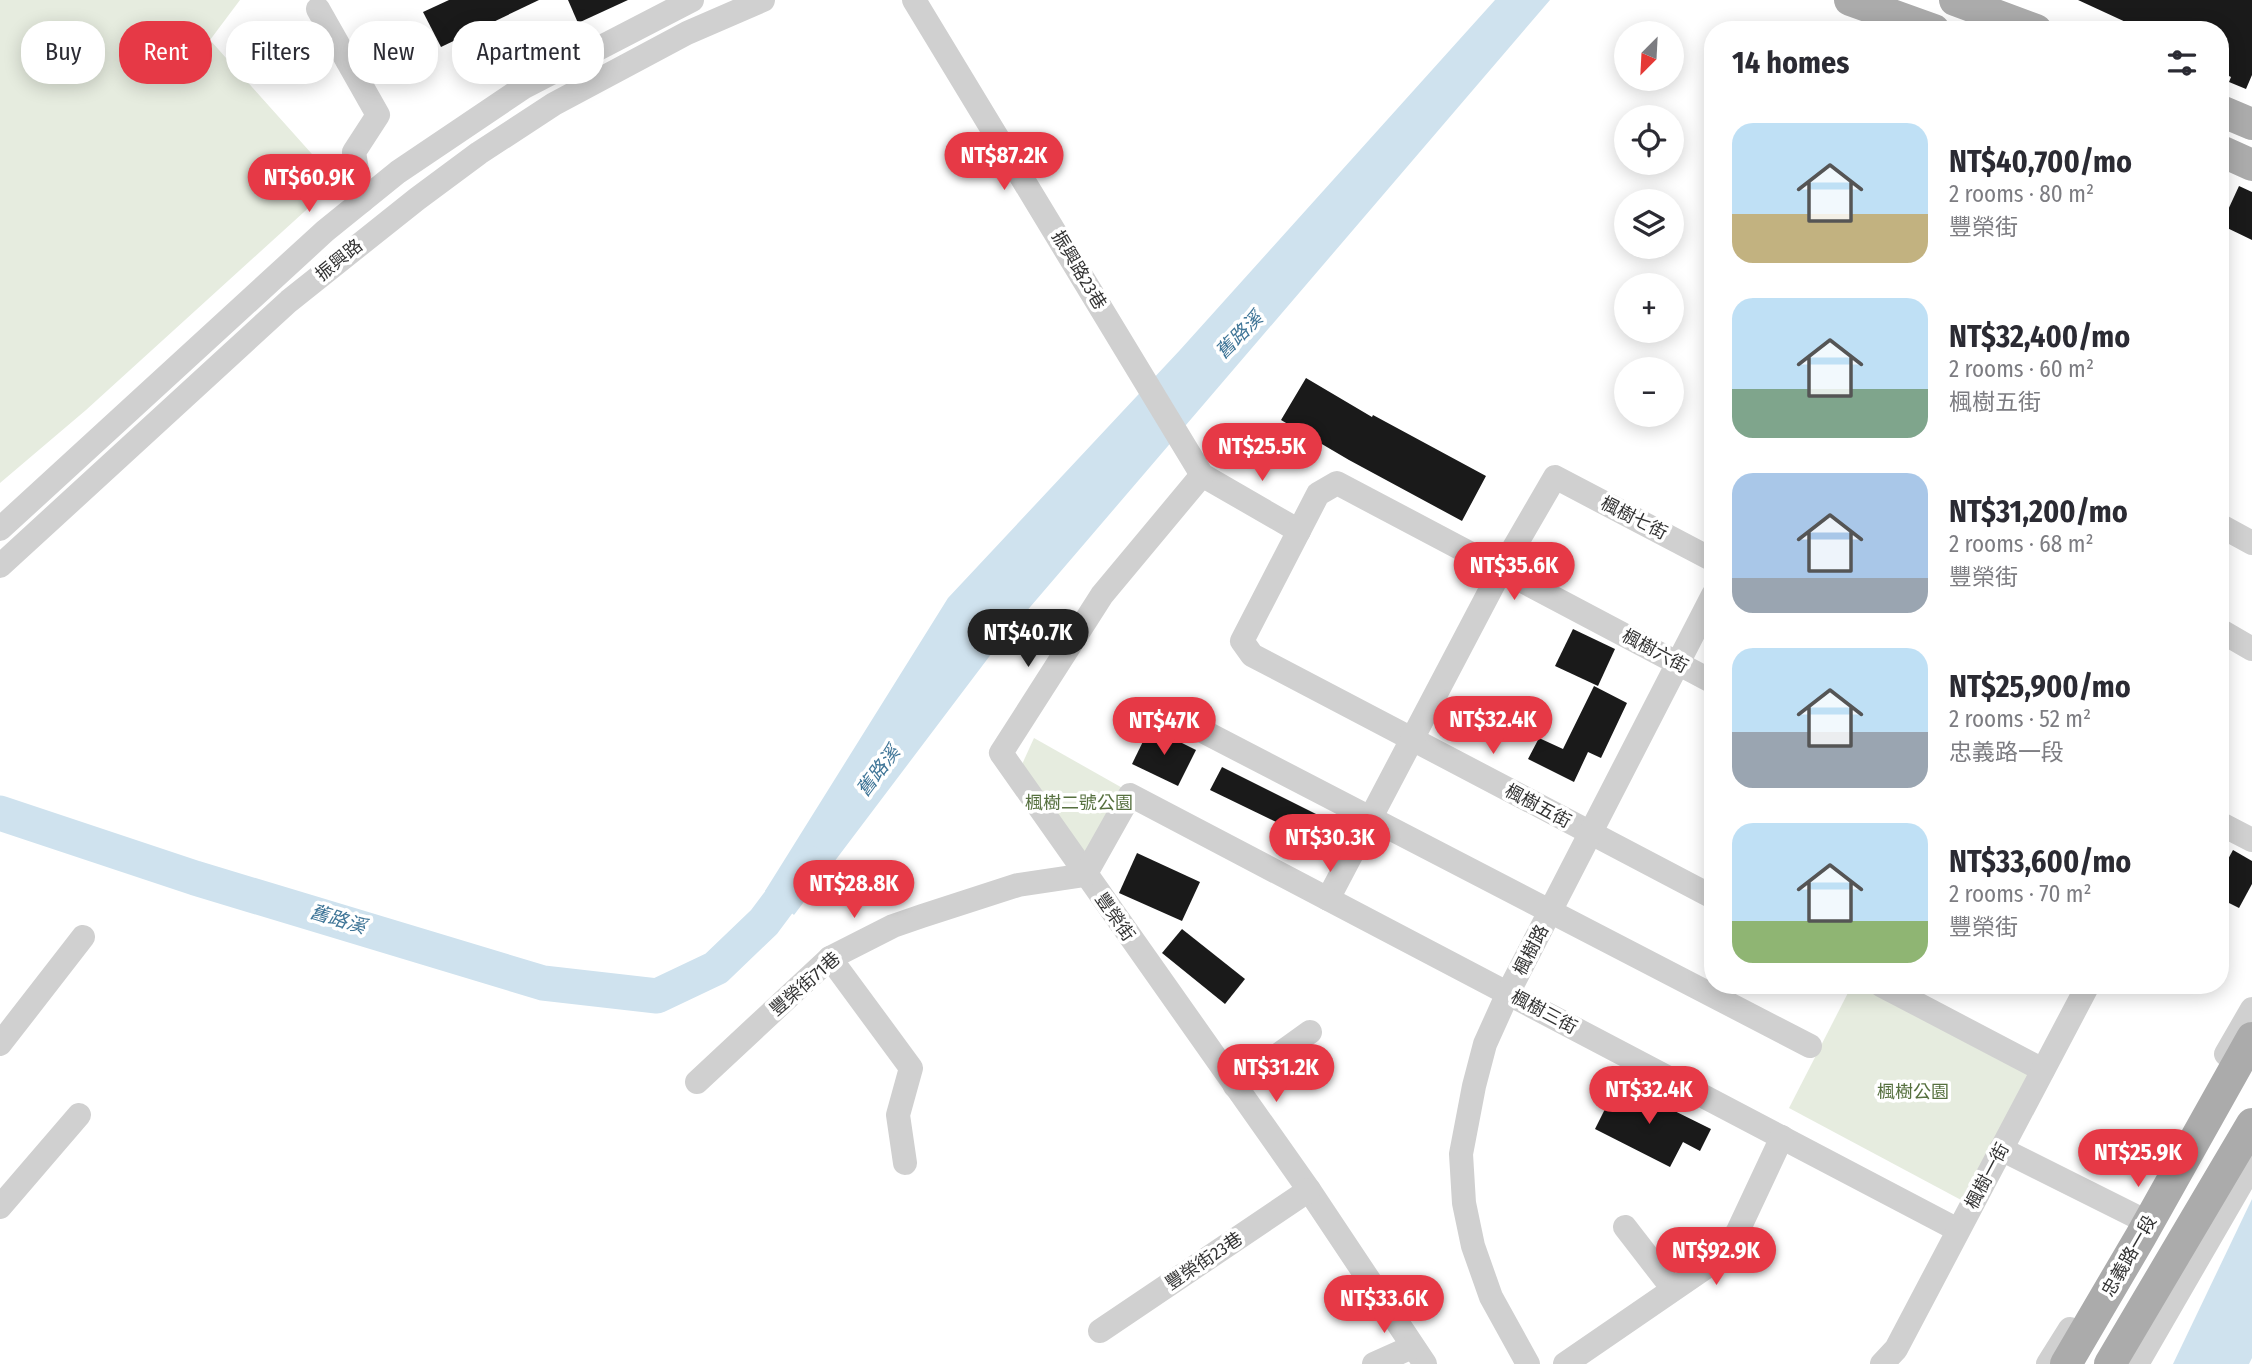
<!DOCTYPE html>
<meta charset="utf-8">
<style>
:root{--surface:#fff;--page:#f7f7f7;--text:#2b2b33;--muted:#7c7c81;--accent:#e63946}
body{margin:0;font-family:"Fira Sans Condensed","Noto Sans TC",sans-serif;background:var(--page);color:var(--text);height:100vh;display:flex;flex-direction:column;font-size:26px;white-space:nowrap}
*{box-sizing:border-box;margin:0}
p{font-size:23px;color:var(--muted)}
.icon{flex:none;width:38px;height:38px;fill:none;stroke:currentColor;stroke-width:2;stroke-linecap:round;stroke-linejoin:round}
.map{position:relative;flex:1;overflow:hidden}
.drawer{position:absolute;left:1704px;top:21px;width:525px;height:973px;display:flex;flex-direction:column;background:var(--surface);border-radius:28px;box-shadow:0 4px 18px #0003}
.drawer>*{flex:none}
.guide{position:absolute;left:21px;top:21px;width:665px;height:63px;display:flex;gap:14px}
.needle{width:46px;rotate:204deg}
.buttons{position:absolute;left:1614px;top:21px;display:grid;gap:14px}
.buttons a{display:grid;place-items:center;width:70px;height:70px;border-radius:50%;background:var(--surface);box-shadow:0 4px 18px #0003;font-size:35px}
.price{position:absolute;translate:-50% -60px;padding:0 16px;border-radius:24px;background:var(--accent);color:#fff;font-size:23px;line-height:46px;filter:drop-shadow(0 2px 4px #0008)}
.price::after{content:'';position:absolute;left:50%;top:42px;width:21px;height:16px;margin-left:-10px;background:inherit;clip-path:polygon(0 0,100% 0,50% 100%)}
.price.active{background:#222;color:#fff}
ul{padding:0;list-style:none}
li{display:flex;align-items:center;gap:21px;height:175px;padding:0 28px}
li span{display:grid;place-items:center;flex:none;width:196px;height:140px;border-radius:21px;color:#555}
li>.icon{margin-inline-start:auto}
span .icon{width:84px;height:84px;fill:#fffc;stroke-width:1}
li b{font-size:30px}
h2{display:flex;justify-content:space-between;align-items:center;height:84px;padding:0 28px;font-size:30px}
.tag{padding:0 24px;border-radius:28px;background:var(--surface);box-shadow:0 4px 18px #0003;font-size:24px;line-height:63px}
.tag.active{background:var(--accent);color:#fff}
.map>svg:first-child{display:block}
</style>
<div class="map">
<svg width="2252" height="1364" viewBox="0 0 2252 1364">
<rect width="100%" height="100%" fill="#fff"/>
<g fill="#e6ecdf">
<polygon points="0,0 240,0 210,40 337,182 86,410 0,483"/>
<polygon points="1034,738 1126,790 1082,870 1019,771"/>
<polygon points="1852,985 1866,985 2031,1073 1963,1201 1789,1108"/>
</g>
<g fill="#cfe2ee">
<polygon points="1495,0 1550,0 1001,641 794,915 765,891 948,598 1180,350"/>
<polygon points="2252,1199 2252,1358 2249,1364 2173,1364"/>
</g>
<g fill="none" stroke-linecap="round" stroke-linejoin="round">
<polyline stroke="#cfe2ee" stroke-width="35" points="0,813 195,878 543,983 657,996 716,968 764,922 808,863"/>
</g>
<g fill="#1a1a1a">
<polygon points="449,0 539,0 441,47 423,12"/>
<polygon points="568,0 628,0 578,23"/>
<polygon points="2078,0 2252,0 2252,75 2246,89 2229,82 2231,77 2221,72 2221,30 2143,30"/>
<polygon points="2239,186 2252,192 2252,240 2221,225"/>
<polygon points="1306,378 1372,417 1373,415 1486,476 1462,521 1349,460 1281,420"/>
<polygon points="1573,629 1615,649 1598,686 1555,666"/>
<polygon points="1594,686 1627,703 1601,758 1588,752 1574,782 1528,759 1539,738 1563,749"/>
<polygon points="1150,727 1196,750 1178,786 1132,764"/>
<polygon points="1222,767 1322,817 1311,839 1210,790"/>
<polygon points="2233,850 2252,861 2252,884 2239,908 2221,899 2221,872"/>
<polygon points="1137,853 1200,882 1182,921 1119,893"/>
<polygon points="1182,929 1245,979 1225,1004 1162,953"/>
<polygon points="1618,1083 1711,1129 1700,1151 1683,1142 1670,1167 1595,1129"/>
</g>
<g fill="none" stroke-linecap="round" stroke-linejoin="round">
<g stroke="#d0d0d0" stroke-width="24">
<polyline points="914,0 1202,475 1299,531"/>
<polyline points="318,9 378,115 354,152 362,201"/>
<polyline points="1202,475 1102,595 1001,753 1309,1190 1425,1364"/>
<polyline points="2221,526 2252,543"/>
<polyline points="0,529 325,231 398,172 524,87 692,0"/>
<polyline points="0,566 289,301 417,199 479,153 554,104 687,33 763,0"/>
<polyline points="2221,631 2252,649"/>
<polyline points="1713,682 1337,483 1318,494 1242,641 1252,655 1713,897"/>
<polyline points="1162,710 1810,1046"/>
<polyline points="2221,824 2252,840"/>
<polyline points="1328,899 1501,570 1555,477 1713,560"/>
<polyline points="830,958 911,1068 898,1115 905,1163"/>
<polyline points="1881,985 2043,1070"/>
<polyline points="0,1044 83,937"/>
<polyline points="2226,1054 2252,1009"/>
<polyline points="697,1082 830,958 893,926 922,916 1018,885 1085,875 1130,795 1958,1230"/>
<polyline points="1235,1086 1310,1032"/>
<polyline points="2001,1149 2135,1216"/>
<polyline points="0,1207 79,1115"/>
<polyline points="1625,1227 1673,1289"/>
<polyline points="1100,1331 1309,1190"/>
<polyline points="1374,1364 1412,1347"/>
<polyline points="1528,1364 1491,1297 1473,1246 1464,1203 1461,1154 1474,1086 1485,1044 1508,993 1713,595"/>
<polyline points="1565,1364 1709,1265 1737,1233 1782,1137"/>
<polyline points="1882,1364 1896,1349 2088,985"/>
<polyline points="2048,1364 2070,1329"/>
<polyline points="2137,1364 2252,1165"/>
</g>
<g stroke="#ababab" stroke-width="32">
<polyline points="1850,0 1934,30"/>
<polyline points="1955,0 2036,30"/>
<polyline points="2221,111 2252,124"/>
<polyline points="2221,151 2252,165"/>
<polyline points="2066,1364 2141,1236 2252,1038"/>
<polyline points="2110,1364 2252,1124"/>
</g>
</g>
<g text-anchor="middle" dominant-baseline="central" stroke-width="7" stroke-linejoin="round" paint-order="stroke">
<g font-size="18" fill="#333" stroke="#fff">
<text transform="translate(339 260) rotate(-39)">振興路</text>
<text transform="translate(1079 270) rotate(59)">振興路23巷</text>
<text transform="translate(1634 518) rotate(27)">楓樹七街</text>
<text transform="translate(1655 651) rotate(28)">楓樹六街</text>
<text transform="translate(1538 806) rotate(28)">楓樹五街</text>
<text transform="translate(1115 917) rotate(55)">豐榮街</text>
<text transform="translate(1531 950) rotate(-63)">楓樹路</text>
<text transform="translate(805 984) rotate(-41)">豐榮街71巷</text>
<text transform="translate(1544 1012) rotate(28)">楓樹三街</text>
<text transform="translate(1987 1176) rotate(-62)">楓樹一街</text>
<text transform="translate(2129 1256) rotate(-60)">忠義路一段</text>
<text transform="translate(1204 1261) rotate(-34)">豐榮街23巷</text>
</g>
<g font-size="18" fill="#56703f" stroke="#fff">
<text x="1079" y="803">楓樹二號公園</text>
<text x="1913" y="1092">楓樹公園</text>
</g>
<g font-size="19" font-style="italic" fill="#3f7597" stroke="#fff">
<text transform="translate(1239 335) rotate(-45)">舊路溪</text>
<text transform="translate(878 771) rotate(-53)">舊路溪</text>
<text transform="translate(338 919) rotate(17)">舊路溪</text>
</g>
</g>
</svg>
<div class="buttons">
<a><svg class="needle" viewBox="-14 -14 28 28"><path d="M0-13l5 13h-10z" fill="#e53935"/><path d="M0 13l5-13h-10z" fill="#7c7c81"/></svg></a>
<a><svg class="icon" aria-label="locate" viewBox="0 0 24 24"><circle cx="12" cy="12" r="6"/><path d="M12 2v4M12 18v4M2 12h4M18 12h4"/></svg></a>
<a><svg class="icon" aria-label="layers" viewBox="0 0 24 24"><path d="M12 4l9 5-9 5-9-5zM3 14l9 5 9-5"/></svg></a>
<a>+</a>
<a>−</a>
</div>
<b class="price" style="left:1004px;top:192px">NT$87.2K</b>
<b class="price" style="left:309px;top:214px">NT$60.9K</b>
<b class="price" style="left:1262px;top:483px">NT$25.5K</b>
<b class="price" style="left:1514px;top:602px">NT$35.6K</b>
<b class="price active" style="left:1028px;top:669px">NT$40.7K</b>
<b class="price" style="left:1493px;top:756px">NT$32.4K</b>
<b class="price" style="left:1164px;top:757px">NT$47K</b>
<b class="price" style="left:1330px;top:874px">NT$30.3K</b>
<b class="price" style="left:854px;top:920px">NT$28.8K</b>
<b class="price" style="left:1276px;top:1104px">NT$31.2K</b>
<b class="price" style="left:1649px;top:1126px">NT$32.4K</b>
<b class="price" style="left:2138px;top:1189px">NT$25.9K</b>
<b class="price" style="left:1716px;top:1287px">NT$92.9K</b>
<b class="price" style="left:1384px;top:1335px">NT$33.6K</b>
<div class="guide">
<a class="tag">Buy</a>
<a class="tag active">Rent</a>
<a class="tag">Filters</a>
<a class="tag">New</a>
<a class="tag">Apartment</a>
</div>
<section class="drawer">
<h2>14 homes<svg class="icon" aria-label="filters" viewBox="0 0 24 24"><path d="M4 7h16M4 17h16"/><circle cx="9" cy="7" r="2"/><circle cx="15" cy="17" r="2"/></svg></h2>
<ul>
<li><span style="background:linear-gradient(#bfe0f5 65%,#c2b280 0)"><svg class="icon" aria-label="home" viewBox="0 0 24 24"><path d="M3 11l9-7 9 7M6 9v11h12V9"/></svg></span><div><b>NT$40,700/mo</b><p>2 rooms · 80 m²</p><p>豐榮街</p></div></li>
<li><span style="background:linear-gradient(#bfe0f5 65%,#7fa58c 0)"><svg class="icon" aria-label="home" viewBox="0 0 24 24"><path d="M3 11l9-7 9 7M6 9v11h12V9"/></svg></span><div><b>NT$32,400/mo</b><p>2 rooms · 60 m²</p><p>楓樹五街</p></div></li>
<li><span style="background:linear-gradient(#a9c7e8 75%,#9aa5b1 0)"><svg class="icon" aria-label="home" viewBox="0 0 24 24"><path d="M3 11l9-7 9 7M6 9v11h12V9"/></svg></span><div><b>NT$31,200/mo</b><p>2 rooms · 68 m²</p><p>豐榮街</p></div></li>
<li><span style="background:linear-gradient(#bfe0f5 60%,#9aa5b1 0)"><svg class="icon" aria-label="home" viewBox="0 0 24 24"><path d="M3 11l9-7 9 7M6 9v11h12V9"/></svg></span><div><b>NT$25,900/mo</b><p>2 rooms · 52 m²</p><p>忠義路一段</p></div></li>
<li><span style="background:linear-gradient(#bfe0f5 70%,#8fb573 0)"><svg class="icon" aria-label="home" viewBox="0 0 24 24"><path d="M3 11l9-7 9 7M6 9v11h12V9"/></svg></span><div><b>NT$33,600/mo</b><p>2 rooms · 70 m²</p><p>豐榮街</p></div></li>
</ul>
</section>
</div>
